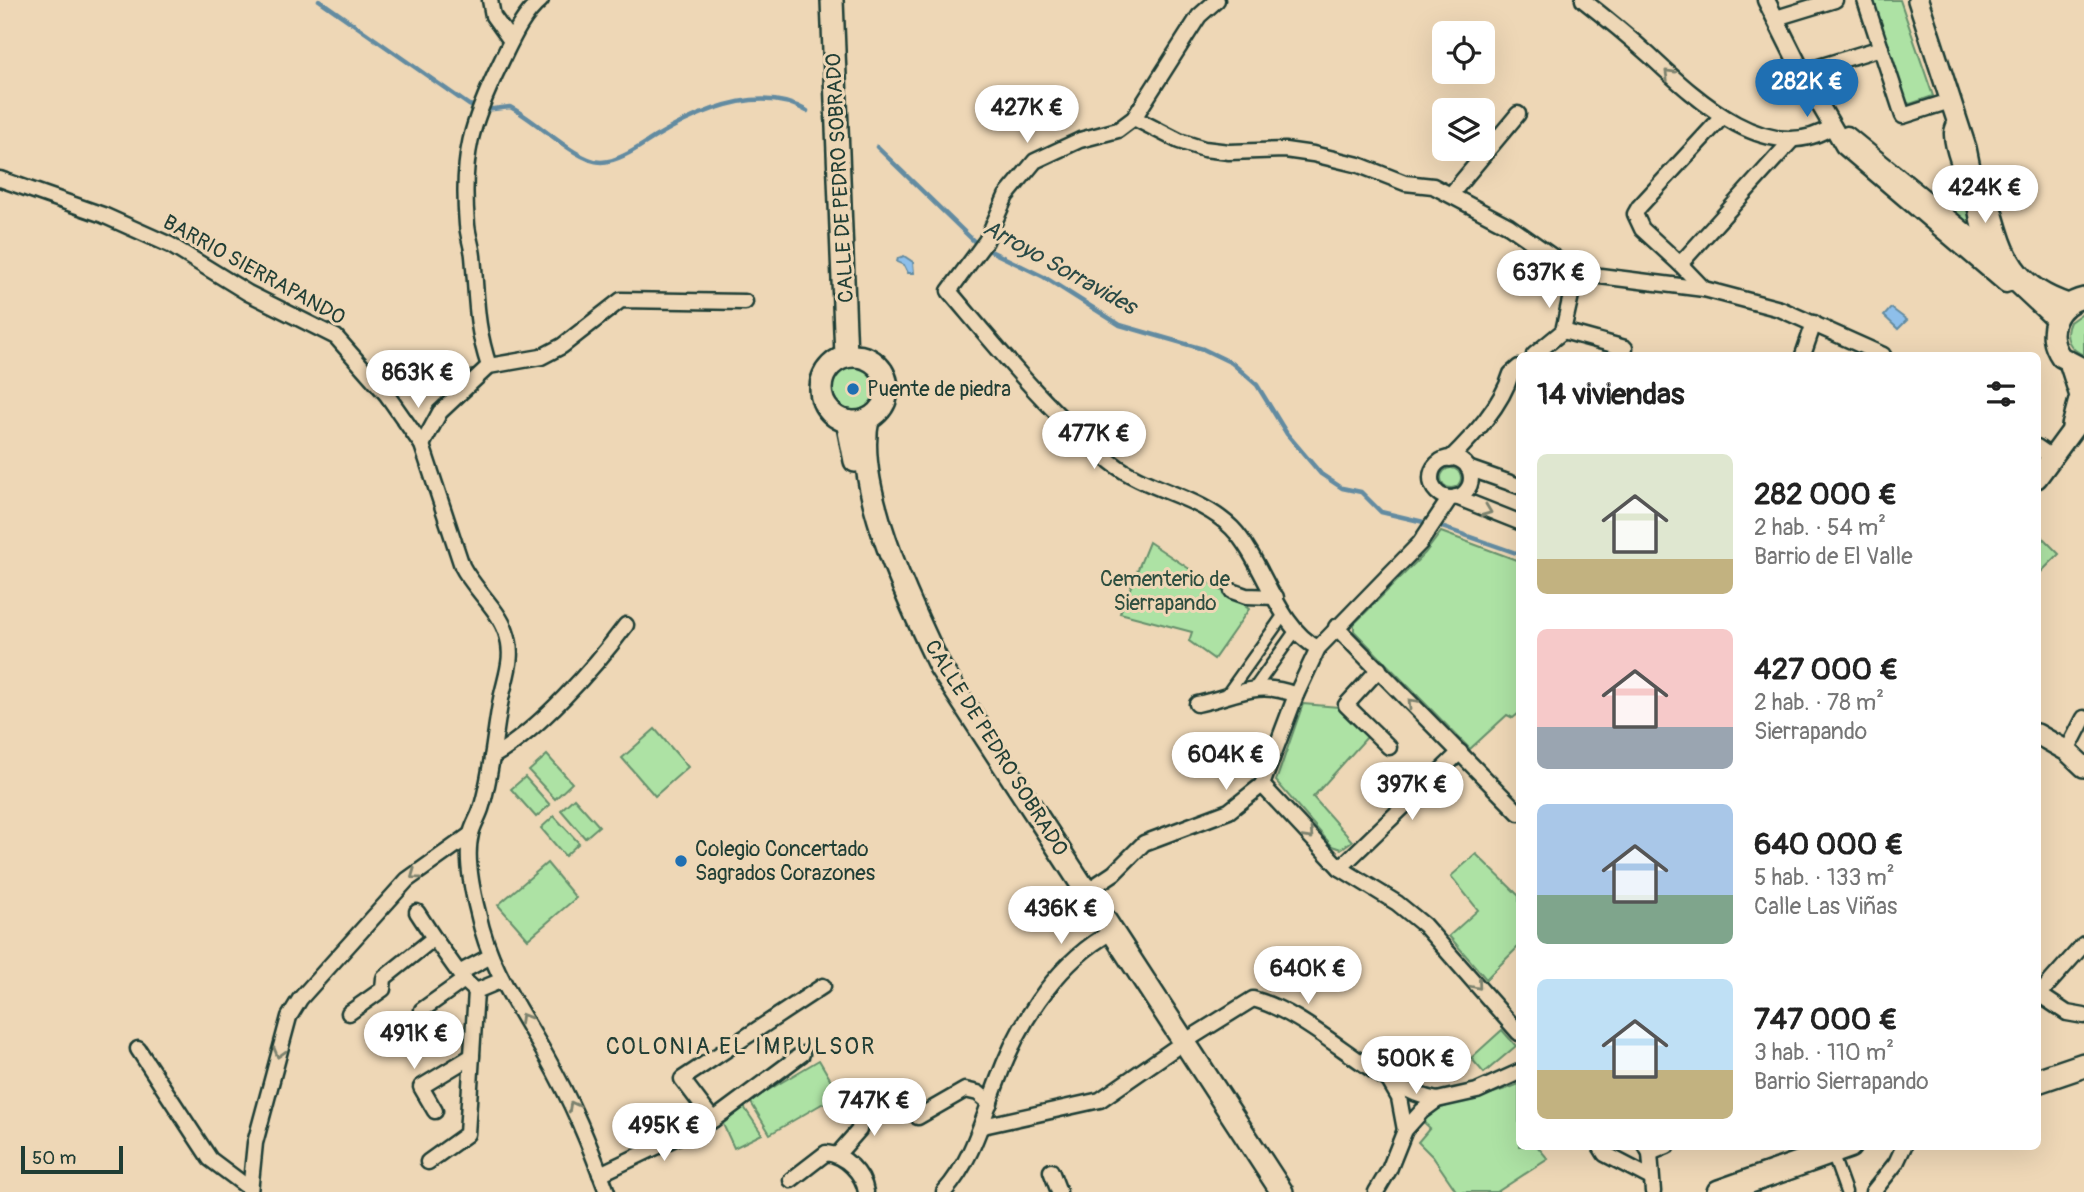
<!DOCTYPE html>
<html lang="es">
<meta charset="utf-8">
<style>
:root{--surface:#fff;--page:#f6f6f6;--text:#222;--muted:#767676;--accent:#1f6fb2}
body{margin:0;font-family:Pangolin,sans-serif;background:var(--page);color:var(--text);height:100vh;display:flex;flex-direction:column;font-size:26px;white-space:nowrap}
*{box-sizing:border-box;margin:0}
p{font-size:23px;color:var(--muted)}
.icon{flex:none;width:38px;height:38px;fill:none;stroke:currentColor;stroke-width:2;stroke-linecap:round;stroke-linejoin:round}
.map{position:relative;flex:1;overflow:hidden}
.sheet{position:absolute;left:1516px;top:352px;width:525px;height:798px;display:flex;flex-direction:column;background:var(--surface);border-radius:10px;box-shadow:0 7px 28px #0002}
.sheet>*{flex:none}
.buttons{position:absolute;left:1432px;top:21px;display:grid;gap:14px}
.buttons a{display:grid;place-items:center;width:63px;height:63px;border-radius:10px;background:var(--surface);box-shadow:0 7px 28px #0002;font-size:35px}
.scale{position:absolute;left:21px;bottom:18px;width:102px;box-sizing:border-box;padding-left:7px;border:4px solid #1f3d34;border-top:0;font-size:19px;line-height:24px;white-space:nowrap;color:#1f3d34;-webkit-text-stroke:5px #eed7b6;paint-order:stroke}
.price{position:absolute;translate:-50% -60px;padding:0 16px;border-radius:24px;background:#fff;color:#222;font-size:23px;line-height:46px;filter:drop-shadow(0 2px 4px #0008)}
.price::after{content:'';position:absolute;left:50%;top:42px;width:21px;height:16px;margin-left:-10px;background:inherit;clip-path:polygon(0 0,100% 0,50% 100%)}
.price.current{background:var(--accent);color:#fff}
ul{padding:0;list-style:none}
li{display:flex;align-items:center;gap:21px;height:175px;padding:0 21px}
li span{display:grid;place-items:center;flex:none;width:196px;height:140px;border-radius:10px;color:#555}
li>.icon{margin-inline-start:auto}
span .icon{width:84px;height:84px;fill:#fffc;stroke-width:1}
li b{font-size:30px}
h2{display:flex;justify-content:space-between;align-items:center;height:84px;padding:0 21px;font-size:30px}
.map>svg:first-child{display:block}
</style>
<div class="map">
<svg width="2084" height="1192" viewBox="0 0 2084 1192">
<rect width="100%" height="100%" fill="#eed7b6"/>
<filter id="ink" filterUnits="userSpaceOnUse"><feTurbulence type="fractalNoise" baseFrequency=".0143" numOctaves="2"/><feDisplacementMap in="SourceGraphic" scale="14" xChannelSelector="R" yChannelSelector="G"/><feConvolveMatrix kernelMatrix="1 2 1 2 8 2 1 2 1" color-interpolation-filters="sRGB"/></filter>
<g filter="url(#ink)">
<g fill="#ade2a4" stroke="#66906c" stroke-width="2">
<polygon points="1873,0 1900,0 1933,96 1910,104 1906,102"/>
<polygon points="1968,198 1972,227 1952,210"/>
<path d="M2084 312V355C2069 349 2063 337 2070 322Z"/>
<circle cx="855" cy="389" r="22"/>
<circle cx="1451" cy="478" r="10"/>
<polygon points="1441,532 1519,561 1519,713 1513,718 1507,715 1470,749 1354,631 1354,624 1425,553"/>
<polygon points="2037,532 2059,554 2037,576"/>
<polygon points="1149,542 1239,602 1242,599 1248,604 1246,607 1249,609 1214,659 1189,641 1192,632 1120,613"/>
<polygon points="1303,704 1339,707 1368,736 1313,797 1352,841 1341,849 1332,846 1276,781"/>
<polygon points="655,729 688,767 655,796 622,758"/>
<polygon points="547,755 572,783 555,799 529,771"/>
<polygon points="525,777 550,805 536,817 511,789"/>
<polygon points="574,798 599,826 585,838 561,810"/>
<polygon points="554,816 579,843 565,856 541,828"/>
<polygon points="1476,854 1519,896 1519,946 1486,979 1449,936 1478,910 1451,876"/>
<polygon points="547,863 576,898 528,939 498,905"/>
<polygon points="1502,1030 1516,1046 1484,1073 1471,1058"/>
<polygon points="819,1060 839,1094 770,1134 750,1101"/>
<path d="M1519 1084V1146H1537L1548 1159 1497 1192H1457L1433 1157 1418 1142 1430 1128 1419 1118C1450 1101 1486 1098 1519 1084Z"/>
<polygon points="744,1107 762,1134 734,1148 722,1122"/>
</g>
<g fill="#8ebfea" stroke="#628ba1" stroke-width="2">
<polygon points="904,256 913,262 914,273 908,273 904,265 897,262 898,258"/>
<polygon points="1891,308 1907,320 1898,329 1884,316"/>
</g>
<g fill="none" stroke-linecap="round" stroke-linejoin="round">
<g stroke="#628ba1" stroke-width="4.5">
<path d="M319 0 469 105 485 110 510 107C535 119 577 162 601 162 619 162 640 146 655 137 697 112 760 83 807 111"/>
<polyline points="877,147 978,245 1044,277 1120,325 1203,349 1232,363 1257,385 1287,434 1321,474 1342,488 1361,492 1381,512 1428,523"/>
<polyline points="1436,525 1519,554"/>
</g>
<g stroke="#1f3d34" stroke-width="15">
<g id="pedestrian">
<polyline points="1254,689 1296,630"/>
<polyline points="1228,693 1285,613"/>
<polyline points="1832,1153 1846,1192"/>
</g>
</g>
<g stroke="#1f3d34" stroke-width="19">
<g id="minor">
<polyline points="490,0 493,16 511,41"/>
<path d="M1217 0 1199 16 1134 118 1118 130 1080 140 1035 161 1006 196 986 241 949 291C999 350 1050 414 1111 462 1147 491 1199 495 1232 528 1264 561 1277 628 1318 648"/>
<path d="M1583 0C1606 18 1628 36 1649 55 1694 97 1768 169 1833 126"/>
<polyline points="1865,0 1903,116 1950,101"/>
<polyline points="1776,18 1835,0"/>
<polyline points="1802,72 1881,48"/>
<polyline points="1134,118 1179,141 1204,149 1229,152 1285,150 1313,154 1359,165 1405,183 1433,186 1509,226 1576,273 1704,289 1780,309 1883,355"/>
<path d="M0 179 103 215 170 245 248 293 336 337 387 395 422 445 462 566C473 588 499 610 506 632 515 656 506 675 501 699 494 736 492 774 481 809 478 818 473 825 471 834 465 857 472 890 478 913 490 970 519 1007 546 1056 572 1102 589 1143 607 1192"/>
<polyline points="1452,193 1518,114"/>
<path d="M1931 204C1985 190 1953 167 1952 135 1951 130 1955 124 1957 119"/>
<polyline points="1680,264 1642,229 1635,214 1639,207 1722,117"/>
<polyline points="1704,289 1680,264 1792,140"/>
<polyline points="1563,331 1625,348"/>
<polyline points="1534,355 1563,331 1576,273"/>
<polyline points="1803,355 1814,323"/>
<path d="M489 366C475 324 477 298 473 256 472 246 468 236 467 225 461 155 471 124 501 62 512 39 522 16 541 0"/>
<polyline points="422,445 440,412 489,366 541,357 562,346 621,300 745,302"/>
<polyline points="2037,447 2053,458"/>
<circle cx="1451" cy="478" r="20"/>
<path d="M1450 459C1473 436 1502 405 1511 374L1519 367"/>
<polyline points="1468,468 1519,486"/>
<polyline points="1456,497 1519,522"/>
<polyline points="1232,591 1246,596 1276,597"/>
<polyline points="1336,627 1519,813"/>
<polyline points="1379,669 1346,705 1389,747"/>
<path d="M1197 704C1234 697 1256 679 1296 695"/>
<polyline points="2067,751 2084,718"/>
<path d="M492 757C538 731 594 668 626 625"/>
<polyline points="1262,785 1340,868 1397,903 1424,925 1519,1033"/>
<polyline points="1340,868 1460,752"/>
<polyline points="1087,891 1114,873 1144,843 1229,811 1262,785 1296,695 1318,648 1420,543 1450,498"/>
<polyline points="417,912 434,938"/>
<polyline points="459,973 491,956"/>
<polyline points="2040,995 2067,1013 2084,1016"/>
<polyline points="2037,997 2084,944"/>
<polyline points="349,1013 383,989 384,978 434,938 464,980 476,991"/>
<polyline points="393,1042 422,1022 422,1010 464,980"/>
<path d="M1184 1042 1253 999C1315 1015 1377 1089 1437 1100"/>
<polyline points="138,1049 210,1159 250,1189"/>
<polyline points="1388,1079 1399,1098 1405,1130"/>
<polyline points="435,1111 421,1087 472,1056"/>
<polyline points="918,1117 965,1090 978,1093 990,1103"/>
<polyline points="713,1120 682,1079 823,986"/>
<polyline points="983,1126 1100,1100 1175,1048"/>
<polyline points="1600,1146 1605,1154 1651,1178"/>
<polyline points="1646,1146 1650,1153 1653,1192"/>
<polyline points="1650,1153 1667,1146"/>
<polyline points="837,1155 859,1130 861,1100"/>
<polyline points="428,1162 467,1134 476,991 500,981"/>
<polyline points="1051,1171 1059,1192"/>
<polyline points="600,1174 713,1120 802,1054"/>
<path d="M791 1180 826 1153C845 1155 863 1173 866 1192"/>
<polyline points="250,1192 255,1143 289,1017 300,999 407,880 470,835"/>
<path d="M944 1192C972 1161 982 1121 997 1082 1017 1027 1052 969 1103 937"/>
<polyline points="1376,1192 1389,1170 1405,1130 1422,1111 1437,1100 1477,1091 1519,1072"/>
<polyline points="1873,1192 1896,1163 1904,1146"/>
</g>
</g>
<g stroke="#1f3d34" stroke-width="21">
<g id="tertiary">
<polyline points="1766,0 1809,86 1844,146 2006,284"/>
<polyline points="1847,135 1992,254"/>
</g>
</g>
<g stroke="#1f3d34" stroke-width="24">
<g id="secondary">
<polyline points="1918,0 1966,148 1983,232 1992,259 2056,319"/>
<path d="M1986 191C2003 247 2005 283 2068 304"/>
<path d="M2084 298C2056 304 2044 333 2061 357L2084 369"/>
<polyline points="2070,365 2080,396 2072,426"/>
<polyline points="2037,478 2084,414"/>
<polyline points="2037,734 2067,751 2084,767"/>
</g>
</g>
<g stroke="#1f3d34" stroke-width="26">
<g id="primary">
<polyline points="832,0 846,356"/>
<circle cx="854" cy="389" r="33"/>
<path d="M868 419C853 488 910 604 940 667L1282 1192"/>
<polyline points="847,421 855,461"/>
</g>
</g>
<g stroke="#1f3d34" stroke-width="28">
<g id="trunk">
<polyline points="2037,1081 2084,1065"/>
<polyline points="1719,1192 1849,1146"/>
</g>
</g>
<use href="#pedestrian" stroke="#eed7b6" stroke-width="10"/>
<use href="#minor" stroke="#eed7b6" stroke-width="14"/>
<use href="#tertiary" stroke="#eed7b6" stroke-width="16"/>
<use href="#secondary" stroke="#eed7b6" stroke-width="19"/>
<use href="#primary" stroke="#eed7b6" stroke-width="21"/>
<use href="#trunk" stroke="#eed7b6" stroke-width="23"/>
</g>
<defs><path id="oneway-chevron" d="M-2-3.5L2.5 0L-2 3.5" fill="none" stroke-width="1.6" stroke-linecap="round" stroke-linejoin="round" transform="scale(1.75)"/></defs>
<g stroke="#7c826e">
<use href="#oneway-chevron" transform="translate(1669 74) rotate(-136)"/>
<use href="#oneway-chevron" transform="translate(1487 511) rotate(21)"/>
<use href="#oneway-chevron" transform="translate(1412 703) rotate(-134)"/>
<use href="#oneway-chevron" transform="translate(1309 835) rotate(47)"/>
<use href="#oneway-chevron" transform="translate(415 875) rotate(144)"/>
<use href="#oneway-chevron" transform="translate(1477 985) rotate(50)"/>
<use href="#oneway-chevron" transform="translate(524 1018) rotate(-121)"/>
<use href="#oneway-chevron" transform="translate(279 1053) rotate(106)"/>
<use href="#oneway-chevron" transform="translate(573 1106) rotate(-118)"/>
</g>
</g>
<g fill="#1f6fb2" stroke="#eed7b6" stroke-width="2.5">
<circle cx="853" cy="389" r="7"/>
<circle cx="681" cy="861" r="7"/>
</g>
<g text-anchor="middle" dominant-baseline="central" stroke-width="6" stroke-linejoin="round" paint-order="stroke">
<g font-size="21" fill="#1f3d34" stroke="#eed7b6">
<text transform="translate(840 178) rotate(-93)">CALLE DE PEDRO SOBRADO</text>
<text transform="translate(254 270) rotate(29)">BARRIO SIERRAPANDO</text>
<text transform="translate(996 748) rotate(58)">CALLE DE PEDRO SOBRADO</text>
</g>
<g font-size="21" fill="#1f3d34" stroke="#eed7b6" text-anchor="start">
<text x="867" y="389">Puente de piedra</text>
<text x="695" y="849">Colegio Concertado<tspan x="695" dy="24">Sagrados Corazones</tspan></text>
</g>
<g font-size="21" fill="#2d4e3f" stroke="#eed7b6">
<text x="1165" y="579">Cementerio de<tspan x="1165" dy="24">Sierrapando</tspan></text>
</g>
<g font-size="23" font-style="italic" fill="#2a4a46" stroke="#eed7b6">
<text transform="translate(1060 267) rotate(29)">Arroyo Sorravides</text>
</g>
<g font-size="23" letter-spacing="2" fill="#1f3d34" stroke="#eed7b6">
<text x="741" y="1046">COLONIA EL IMPULSOR</text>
</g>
</g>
</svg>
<div class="buttons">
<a><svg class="icon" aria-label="locate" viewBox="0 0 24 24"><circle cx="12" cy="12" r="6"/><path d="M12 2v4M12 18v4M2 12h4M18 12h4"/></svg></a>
<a><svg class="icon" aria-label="layers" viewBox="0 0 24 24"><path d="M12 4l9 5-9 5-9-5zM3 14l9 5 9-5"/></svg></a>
</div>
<div class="scale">50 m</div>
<b class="price current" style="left:1807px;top:119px">282K €</b>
<b class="price" style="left:1027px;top:145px">427K €</b>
<b class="price" style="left:1985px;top:225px">424K €</b>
<b class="price" style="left:1549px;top:310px">637K €</b>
<b class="price" style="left:418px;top:410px">863K €</b>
<b class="price" style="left:1094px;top:471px">477K €</b>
<b class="price" style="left:1226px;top:792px">604K €</b>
<b class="price" style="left:1412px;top:822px">397K €</b>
<b class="price" style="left:1061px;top:946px">436K €</b>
<b class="price" style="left:1308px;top:1006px">640K €</b>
<b class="price" style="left:414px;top:1071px">491K €</b>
<b class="price" style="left:1416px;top:1096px">500K €</b>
<b class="price" style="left:874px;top:1138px">747K €</b>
<b class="price" style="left:664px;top:1163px">495K €</b>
<section class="sheet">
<h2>14 viviendas<svg class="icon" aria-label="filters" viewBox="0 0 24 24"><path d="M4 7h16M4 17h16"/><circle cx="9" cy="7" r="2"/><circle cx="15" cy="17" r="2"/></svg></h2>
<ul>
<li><span style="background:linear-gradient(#dfe7d0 75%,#c2b280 0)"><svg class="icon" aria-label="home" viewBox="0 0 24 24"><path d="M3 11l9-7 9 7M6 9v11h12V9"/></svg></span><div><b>282 000 €</b><p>2 hab. · 54 m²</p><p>Barrio de El Valle</p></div></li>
<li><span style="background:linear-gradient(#f6c9c9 70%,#9aa5b1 0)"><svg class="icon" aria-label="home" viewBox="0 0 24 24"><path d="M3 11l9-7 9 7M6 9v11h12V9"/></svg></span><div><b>427 000 €</b><p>2 hab. · 78 m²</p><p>Sierrapando</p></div></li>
<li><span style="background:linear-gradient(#a9c7e8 65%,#7fa58c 0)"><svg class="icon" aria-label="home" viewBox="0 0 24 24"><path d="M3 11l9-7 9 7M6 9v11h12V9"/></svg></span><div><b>640 000 €</b><p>5 hab. · 133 m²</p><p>Calle Las Viñas</p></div></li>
<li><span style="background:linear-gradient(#bfe0f5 65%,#c2b280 0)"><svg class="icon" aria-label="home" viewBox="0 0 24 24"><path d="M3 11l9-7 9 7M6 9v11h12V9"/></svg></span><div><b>747 000 €</b><p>3 hab. · 110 m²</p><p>Barrio Sierrapando</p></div></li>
</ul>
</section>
</div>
